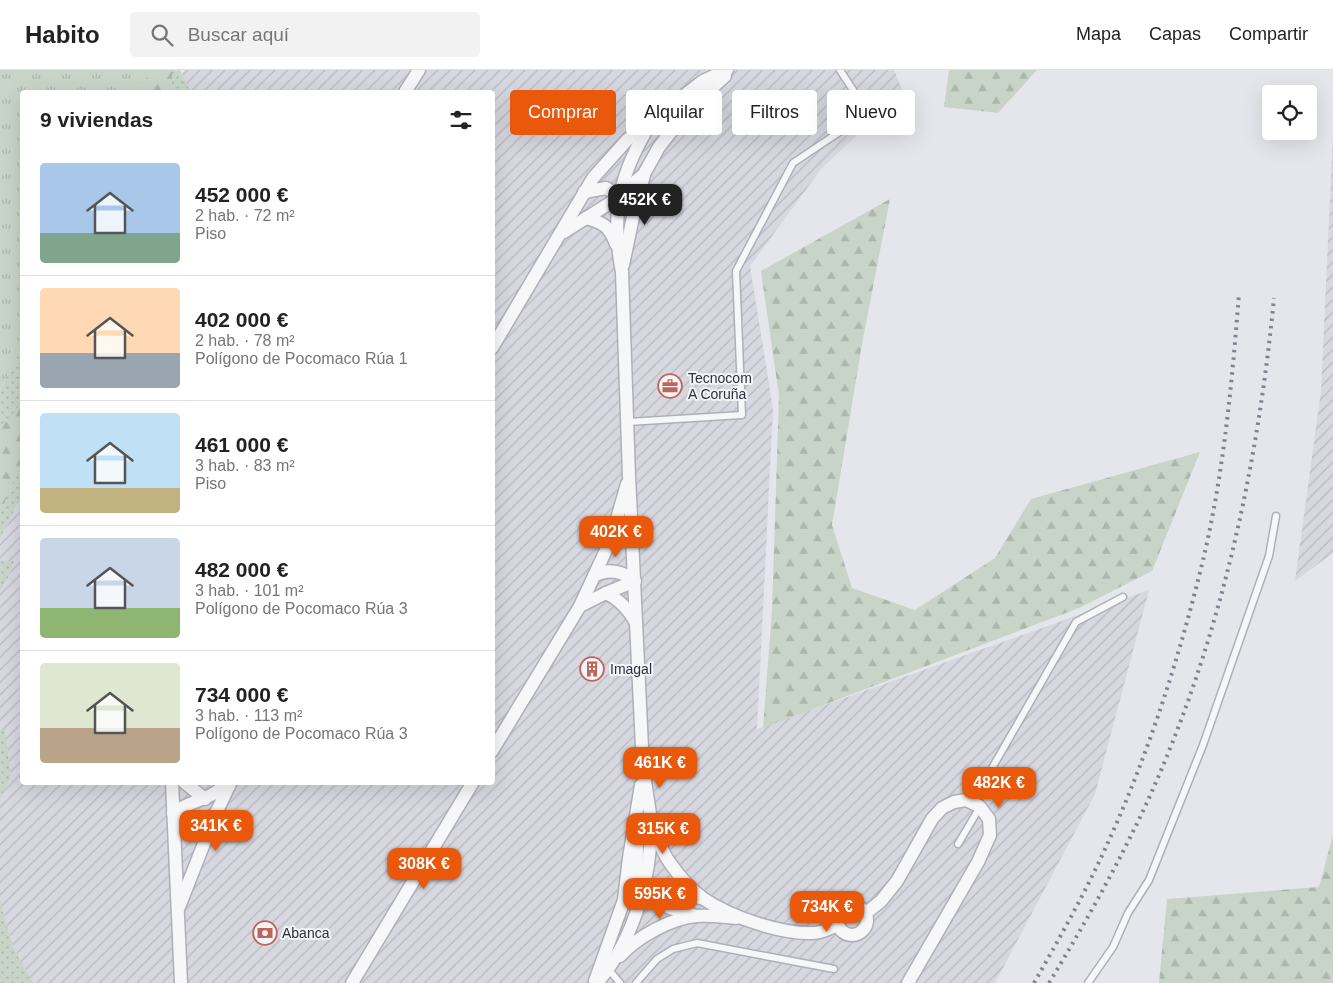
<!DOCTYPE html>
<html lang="es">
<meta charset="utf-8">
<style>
:root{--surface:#fff;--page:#f2f2f2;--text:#222;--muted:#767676;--line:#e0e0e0;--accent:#ea580c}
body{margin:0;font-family:Helvetica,sans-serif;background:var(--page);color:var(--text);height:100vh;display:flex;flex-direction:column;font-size:19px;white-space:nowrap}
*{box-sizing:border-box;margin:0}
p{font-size:16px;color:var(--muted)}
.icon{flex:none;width:28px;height:28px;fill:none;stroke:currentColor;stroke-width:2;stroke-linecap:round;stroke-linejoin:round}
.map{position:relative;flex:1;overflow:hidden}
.details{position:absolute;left:20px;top:20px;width:475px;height:695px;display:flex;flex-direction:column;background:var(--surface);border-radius:5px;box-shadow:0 5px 20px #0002}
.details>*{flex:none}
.banner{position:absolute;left:510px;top:20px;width:475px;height:45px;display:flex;gap:10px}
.tools{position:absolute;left:1262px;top:15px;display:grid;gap:10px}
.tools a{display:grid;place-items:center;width:55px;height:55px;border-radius:5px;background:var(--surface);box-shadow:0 5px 20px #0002;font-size:25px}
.price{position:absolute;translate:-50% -42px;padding:0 11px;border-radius:10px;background:var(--accent);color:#fff;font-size:16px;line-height:32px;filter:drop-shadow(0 1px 2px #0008)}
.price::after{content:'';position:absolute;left:50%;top:30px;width:15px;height:11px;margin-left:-8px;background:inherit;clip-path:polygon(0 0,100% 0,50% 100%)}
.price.on{background:#222;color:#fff}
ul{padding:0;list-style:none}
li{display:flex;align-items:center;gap:15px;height:125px;padding:0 20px}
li+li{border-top:1px solid var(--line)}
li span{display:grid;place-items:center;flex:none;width:140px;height:100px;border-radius:5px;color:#555}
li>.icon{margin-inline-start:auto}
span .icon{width:60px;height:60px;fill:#fffc;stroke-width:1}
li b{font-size:21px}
h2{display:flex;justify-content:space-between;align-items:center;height:60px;padding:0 20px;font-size:21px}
.chip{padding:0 18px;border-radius:5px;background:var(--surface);box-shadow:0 5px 20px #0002;font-size:18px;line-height:45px}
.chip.on{background:var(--accent);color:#fff}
header{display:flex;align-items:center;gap:30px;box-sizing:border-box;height:70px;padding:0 25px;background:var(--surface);border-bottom:1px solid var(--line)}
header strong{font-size:24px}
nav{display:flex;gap:28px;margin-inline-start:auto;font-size:18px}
.search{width:350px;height:45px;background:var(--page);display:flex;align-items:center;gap:12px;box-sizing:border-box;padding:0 18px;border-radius:5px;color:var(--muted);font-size:19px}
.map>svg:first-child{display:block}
</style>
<header>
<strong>Habito</strong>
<div class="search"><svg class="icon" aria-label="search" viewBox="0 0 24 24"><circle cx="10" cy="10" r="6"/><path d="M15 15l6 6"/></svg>Buscar aquí</div>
<nav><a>Mapa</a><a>Capas</a><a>Compartir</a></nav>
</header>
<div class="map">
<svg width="1333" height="913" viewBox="0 0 1333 913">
<defs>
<pattern id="industrial-furrows" width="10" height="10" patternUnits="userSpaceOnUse" patternTransform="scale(1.25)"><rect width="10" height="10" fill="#d7d8df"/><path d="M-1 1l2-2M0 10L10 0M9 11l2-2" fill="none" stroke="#b9bac1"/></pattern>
<pattern id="grass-dots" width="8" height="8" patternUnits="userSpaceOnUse" patternTransform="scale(1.25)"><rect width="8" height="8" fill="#c7d4c7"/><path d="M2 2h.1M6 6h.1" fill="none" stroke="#abb6ac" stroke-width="1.8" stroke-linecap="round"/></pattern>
<pattern id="forest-firs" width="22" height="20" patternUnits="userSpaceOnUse" patternTransform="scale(1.25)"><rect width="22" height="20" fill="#c7d4c7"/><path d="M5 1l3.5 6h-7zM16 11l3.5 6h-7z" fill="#abb6ac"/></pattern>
<pattern id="park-tufts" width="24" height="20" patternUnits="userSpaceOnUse" patternTransform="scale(1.25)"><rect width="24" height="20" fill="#c7d4c7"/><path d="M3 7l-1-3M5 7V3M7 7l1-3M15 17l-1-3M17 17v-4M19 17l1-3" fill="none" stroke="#abb6ac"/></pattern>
</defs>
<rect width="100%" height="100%" fill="#e5e6eb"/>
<g fill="url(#industrial-furrows)">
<polygon points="185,0 894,0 903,22 822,98 750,196 773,339 757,659 1149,520 1095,724 995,913 33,913 14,879 4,847 0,828 0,729 11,706 5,660 0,660 0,521 9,506 14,491 0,491 0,469 22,424 22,712 492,712 492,22 191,22 182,4"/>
<polygon points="1333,65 1333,483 1295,511 1321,321"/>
</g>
<g fill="url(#grass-dots)">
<polygon points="154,0 180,0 191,22 133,22"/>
<polygon points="22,276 22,424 0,469 0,320"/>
<polygon points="0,491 14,491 9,506 0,521"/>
<polygon points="0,660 5,660 11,706 0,729"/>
<polygon points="0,828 4,847 14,879 33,913 0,913"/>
</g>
<g fill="url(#forest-firs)">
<polygon points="154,0 172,0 172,22 133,22"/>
<polygon points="949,0 1037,0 998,43 944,37"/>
<polygon points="890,129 862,274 832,455 852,518 915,540 995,488 1031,429 1200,382 1152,501 1079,538 763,658 772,540 779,326 761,201"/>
<polygon points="22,332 22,390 0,444 0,359"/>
<polygon points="1333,765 1333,913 1159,913 1167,829 1319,817"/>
</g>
<polygon fill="url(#park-tufts)" points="0,0 154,0 133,22 22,22 22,276 0,320"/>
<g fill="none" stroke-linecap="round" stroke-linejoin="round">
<g stroke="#aeafb8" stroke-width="9">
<g id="lane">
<polyline points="628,352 742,345 736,201 793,93 868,43 840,0"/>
<polyline points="972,733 1076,552 1123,527"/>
<polyline points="958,774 980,737"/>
<polyline points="609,900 620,913"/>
<polyline points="636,913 657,889 673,879 697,873 834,899"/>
<polyline points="1088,913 1113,877 1128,843 1149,810 1203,675 1269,486 1276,446"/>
</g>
</g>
<g stroke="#aeafb8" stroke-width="15">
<g id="street">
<polyline points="405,22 419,0"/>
<polyline points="584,122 606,118 625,130"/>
<path d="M586 148C604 153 609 156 616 174"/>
<polyline points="564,162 610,133 644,104 659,77 689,39 725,6"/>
<polyline points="623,195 633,147 644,105"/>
<polyline points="492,278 593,108 627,70 703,11 727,0"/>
<path d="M594 506C608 498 622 501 635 511L606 523"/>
<path d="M580 536 606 523C620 530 628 539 636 553"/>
<polyline points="492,681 580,536 606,480 616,452 627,414"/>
<polyline points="172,712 181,913"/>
<polyline points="184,712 205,729"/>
<path d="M216 743C201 754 187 756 173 743 192 729 211 731 228 712"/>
<path d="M652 751C657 764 661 782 670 793 679 806 691 820 704 829 730 847 781 864 813 863 822 863 830 859 838 854"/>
<path d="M637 776C637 786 636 797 638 808 641 836 674 838 696 846"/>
<polyline points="637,825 650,819 679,822 700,828"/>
<circle cx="852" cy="850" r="15"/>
<polyline points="179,837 216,743 231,712"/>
<polyline points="866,843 881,831 897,811 932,749 942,738 954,732 966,730 979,736 989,749 990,765 978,792 908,913"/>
<path d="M620 886C637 867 671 848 697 846 710 845 723 847 736 848"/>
<polyline points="595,911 624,830 629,788 641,715"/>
<polyline points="352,913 473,712"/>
<path d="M597 913C635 869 654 801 650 744 648 728 645 713 643 698L629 406 622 202C610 143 620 102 652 51"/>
</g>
</g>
<use href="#lane" stroke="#f7f7f9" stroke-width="6"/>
<use href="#street" stroke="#f7f7f9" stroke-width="12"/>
<g stroke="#808293" stroke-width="4" stroke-dasharray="2.5 5" stroke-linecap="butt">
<path d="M1034 913C1059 869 1084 825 1105 779 1148 686 1180 586 1204 486 1224 400 1232 312 1239 224"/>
<path d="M1049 913C1083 857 1115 800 1143 741 1218 580 1257 404 1274 228"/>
</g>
</g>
<defs>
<g id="office-ring" transform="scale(1.25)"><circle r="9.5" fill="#f4f5f8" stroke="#c06559" stroke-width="1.5"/><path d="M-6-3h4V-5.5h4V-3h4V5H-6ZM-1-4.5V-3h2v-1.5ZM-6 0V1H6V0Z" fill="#c06559"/></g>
<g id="building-ring" transform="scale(1.25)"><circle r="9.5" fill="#f4f5f8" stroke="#c06559" stroke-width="1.5"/><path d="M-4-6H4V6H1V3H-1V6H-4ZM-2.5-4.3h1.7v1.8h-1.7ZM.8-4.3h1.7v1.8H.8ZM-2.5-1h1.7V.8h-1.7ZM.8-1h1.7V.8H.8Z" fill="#c06559"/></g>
<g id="bank-ring" transform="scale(1.25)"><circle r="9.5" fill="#f4f5f8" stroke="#c06559" stroke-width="1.5"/><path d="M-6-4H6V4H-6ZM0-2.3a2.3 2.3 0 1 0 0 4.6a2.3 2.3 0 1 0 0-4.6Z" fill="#c06559"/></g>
</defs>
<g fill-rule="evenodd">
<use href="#office-ring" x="670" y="316"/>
<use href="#building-ring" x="592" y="599"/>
<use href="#bank-ring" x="265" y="863"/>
</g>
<g text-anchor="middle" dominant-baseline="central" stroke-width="4" stroke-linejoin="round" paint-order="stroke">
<g font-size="14" fill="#2e3042" stroke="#f4f5f8" text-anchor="start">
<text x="688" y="308">Tecnocom<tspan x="688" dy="16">A Coruña</tspan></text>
<text x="610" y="599">Imagal</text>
<text x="282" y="863">Abanca</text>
</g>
</g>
</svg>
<div class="tools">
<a><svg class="icon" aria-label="locate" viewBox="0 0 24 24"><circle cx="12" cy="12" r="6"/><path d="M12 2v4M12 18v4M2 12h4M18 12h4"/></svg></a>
</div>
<b class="price on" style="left:645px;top:156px">452K €</b>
<b class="price" style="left:616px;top:488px">402K €</b>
<b class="price" style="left:660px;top:719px">461K €</b>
<b class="price" style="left:999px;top:739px">482K €</b>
<b class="price" style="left:216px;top:782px">341K €</b>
<b class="price" style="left:663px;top:785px">315K €</b>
<b class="price" style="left:424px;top:820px">308K €</b>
<b class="price" style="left:660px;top:850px">595K €</b>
<b class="price" style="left:827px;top:863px">734K €</b>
<div class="banner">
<a class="chip on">Comprar</a>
<a class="chip">Alquilar</a>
<a class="chip">Filtros</a>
<a class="chip">Nuevo</a>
</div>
<section class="details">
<h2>9 viviendas<svg class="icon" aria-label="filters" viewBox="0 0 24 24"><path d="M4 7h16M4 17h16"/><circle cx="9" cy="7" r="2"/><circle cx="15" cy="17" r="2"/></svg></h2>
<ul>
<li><span style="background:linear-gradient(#a9c7e8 70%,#7fa58c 0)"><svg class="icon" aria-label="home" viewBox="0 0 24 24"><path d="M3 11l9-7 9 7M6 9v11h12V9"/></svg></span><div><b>452 000 €</b><p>2 hab. · 72 m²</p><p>Piso</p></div></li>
<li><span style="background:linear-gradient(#ffd9b3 65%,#9aa5b1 0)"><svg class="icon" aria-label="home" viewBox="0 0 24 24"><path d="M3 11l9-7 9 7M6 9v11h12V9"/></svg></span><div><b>402 000 €</b><p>2 hab. · 78 m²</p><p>Polígono de Pocomaco Rúa 1</p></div></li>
<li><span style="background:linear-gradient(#bfe0f5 75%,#c2b280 0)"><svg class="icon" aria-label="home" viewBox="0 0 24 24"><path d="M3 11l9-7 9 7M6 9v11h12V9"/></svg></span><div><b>461 000 €</b><p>3 hab. · 83 m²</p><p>Piso</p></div></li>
<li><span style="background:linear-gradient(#c9d6e8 70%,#8fb573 0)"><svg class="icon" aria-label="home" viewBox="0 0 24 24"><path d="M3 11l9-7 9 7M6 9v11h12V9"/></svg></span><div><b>482 000 €</b><p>3 hab. · 101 m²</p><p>Polígono de Pocomaco Rúa 3</p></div></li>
<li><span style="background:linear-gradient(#dfe7d0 65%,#b9a48a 0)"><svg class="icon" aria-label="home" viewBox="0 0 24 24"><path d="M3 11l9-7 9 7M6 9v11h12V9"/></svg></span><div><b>734 000 €</b><p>3 hab. · 113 m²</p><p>Polígono de Pocomaco Rúa 3</p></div></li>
</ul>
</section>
</div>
